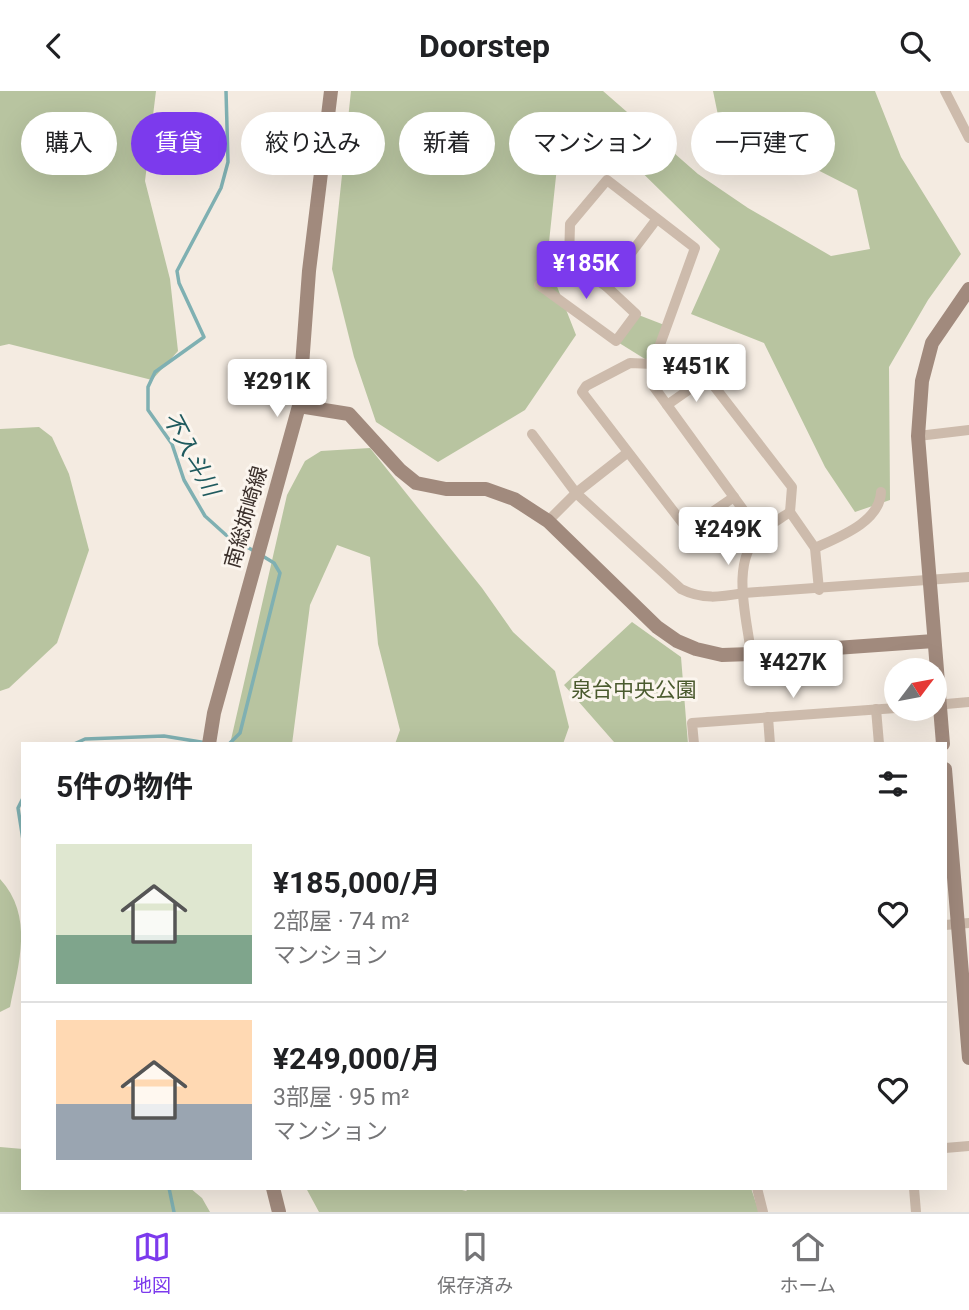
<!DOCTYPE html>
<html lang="ja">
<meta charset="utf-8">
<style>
:root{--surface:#fff;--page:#f6f6f6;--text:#202124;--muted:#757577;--line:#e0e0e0;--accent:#7c3aed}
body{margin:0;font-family:Roboto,"Noto Sans JP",sans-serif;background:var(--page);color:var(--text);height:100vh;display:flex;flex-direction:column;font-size:26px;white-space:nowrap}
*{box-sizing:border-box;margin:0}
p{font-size:23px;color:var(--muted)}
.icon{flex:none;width:38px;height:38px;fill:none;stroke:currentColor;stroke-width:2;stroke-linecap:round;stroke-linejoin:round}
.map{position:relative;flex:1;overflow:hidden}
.panel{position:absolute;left:21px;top:651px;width:926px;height:448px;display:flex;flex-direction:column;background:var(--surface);border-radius:0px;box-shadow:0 7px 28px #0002}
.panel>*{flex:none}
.banner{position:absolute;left:21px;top:21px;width:928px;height:63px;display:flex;gap:14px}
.needle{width:46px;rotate:58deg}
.controls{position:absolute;left:884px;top:567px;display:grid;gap:14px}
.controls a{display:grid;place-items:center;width:63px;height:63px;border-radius:50%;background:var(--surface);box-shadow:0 7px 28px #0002;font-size:35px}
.price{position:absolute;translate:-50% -60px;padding:0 16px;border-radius:7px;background:#fff;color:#222;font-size:23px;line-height:46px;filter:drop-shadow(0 2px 4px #0008)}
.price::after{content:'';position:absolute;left:50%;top:42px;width:21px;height:16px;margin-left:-10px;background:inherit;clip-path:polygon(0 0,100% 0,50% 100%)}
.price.on{background:var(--accent);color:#fff}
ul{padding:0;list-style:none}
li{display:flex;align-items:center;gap:21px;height:175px;padding:0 35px}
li+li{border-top:2px solid var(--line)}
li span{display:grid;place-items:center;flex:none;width:196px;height:140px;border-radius:0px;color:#555}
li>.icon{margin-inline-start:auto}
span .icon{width:84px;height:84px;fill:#fffc;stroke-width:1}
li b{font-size:30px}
h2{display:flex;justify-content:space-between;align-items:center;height:84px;padding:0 35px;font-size:30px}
.pill{padding:0 24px;border-radius:32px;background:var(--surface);box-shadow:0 7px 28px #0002;font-size:24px;line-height:63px}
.pill.on{background:var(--accent);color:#fff}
header{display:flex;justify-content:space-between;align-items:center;height:91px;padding:0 35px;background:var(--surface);font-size:32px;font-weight:700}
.tabs{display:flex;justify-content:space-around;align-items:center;height:98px;border-top:2px solid var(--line);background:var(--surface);font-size:19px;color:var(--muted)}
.tabs a{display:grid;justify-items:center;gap:4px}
.tabs .on{color:var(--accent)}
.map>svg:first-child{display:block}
</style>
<header><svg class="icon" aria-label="back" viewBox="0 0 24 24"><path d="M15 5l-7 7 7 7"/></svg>Doorstep<svg class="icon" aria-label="search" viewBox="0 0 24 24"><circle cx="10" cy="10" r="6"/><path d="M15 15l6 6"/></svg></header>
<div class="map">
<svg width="969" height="1121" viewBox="0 0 969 1121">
<rect width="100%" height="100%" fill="#f4ebe1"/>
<g fill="#b8c4a0">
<polygon points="0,0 156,0 145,90 170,188 178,260 152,289 9,253 0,255"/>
<polygon points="351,0 603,0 698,83 748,117 831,165 870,158 857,99 719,29 713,0 875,0 901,66 961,163 928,209 889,276 890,409 855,421 825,376 764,252 691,223 720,158 616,56 557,76 547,170 576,244 525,319 438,371 376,331 354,266 332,178"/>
<polygon points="636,223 667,235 653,273 616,250"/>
<polygon points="39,336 52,346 69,383 89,459 57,552 9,597 0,600 0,338"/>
<polygon points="370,357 482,497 513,541 555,580 569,636 563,653 395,653 400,639 378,553 370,466 337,454 310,514 292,653 230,653 287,404 305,370 321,360"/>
<polygon points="632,531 681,566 688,653 612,653 614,651 564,594"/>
<path d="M0 788C34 825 19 872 10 916L0 921Z"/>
<polygon points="0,1056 23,1058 23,1097 190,1097 202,1107 210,1121 0,1121"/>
<polygon points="306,1097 454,1097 466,1100 469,1097 751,1097 759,1121 319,1121"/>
</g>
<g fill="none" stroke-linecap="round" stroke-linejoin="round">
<g stroke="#7fb0b2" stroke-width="3.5">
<polyline points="226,0 228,71 221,97 177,180 179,192 204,246 155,281 148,296 148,319 172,353 184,389 205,425 226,444 254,460"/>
<polyline points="74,653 85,648 164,645 207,652"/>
<polyline points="229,653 240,642 280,482 274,472 261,464"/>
<polyline points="23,707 18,717 23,749"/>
<polyline points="169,1097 174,1121"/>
</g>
<g stroke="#cdbbac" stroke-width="10">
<polyline points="945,0 969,47"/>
<polyline points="539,194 616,250 636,223 606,195 569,171 570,133 607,89 695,157 653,273 654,296 760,442"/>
<polyline points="606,195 656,129"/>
<polyline points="653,273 630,272 586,295 582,301 684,434 692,435 734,406"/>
<polyline points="667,314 707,286 792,396 790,421 815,457 819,499"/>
<path d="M532 343 576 402 681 498C703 509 720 506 744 502L969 486"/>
<polyline points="918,345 969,339"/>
<polyline points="548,430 576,402 627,362"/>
<path d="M815 457C839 446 880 431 881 401"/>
<path d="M751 563C747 526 730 473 759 443 768 434 780 428 790 421"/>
<polyline points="935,614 969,611"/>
<polyline points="876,618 879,653"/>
<polyline points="768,626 770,653"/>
<polyline points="694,653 692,632 896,617"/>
<polyline points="945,834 969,832"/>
<polyline points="945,1057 969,1055"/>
<polyline points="757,1097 763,1121"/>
<polyline points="914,1097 916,1121"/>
</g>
<g stroke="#a18a7d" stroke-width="14">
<polyline points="299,315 349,323 400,379 416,392 446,398 486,398 514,408 548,430 657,536 677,550 696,558 722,564 751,563 934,550"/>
<polyline points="209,653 214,622 299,315 309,180 331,0"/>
<polyline points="943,653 918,345 922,290 932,252 969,198"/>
<polyline points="945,678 969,967"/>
<polyline points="273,1097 279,1121"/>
</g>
</g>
<g text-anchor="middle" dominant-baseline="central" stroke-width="6" stroke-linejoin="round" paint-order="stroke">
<g font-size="21" fill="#3b302b" stroke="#fbf5ee">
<text transform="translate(246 426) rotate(-74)">南総姉崎線</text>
</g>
<g font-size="21" fill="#4a5a2e" stroke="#fbf5ee">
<text x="634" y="599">泉台中央公園</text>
</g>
<g font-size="23" font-style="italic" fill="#1f5a5e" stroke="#fbf5ee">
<text transform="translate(191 363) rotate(62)">不入斗川</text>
</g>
</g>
</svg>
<div class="controls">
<a><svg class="needle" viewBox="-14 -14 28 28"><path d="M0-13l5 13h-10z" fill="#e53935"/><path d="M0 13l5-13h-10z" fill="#757577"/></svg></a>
</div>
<b class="price on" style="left:586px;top:210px">¥185K</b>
<b class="price" style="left:696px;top:313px">¥451K</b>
<b class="price" style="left:277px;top:328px">¥291K</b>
<b class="price" style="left:728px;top:476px">¥249K</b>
<b class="price" style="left:793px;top:609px">¥427K</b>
<div class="banner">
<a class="pill">購入</a>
<a class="pill on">賃貸</a>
<a class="pill">絞り込み</a>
<a class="pill">新着</a>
<a class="pill">マンション</a>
<a class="pill">一戸建て</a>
</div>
<section class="panel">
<h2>5件の物件<svg class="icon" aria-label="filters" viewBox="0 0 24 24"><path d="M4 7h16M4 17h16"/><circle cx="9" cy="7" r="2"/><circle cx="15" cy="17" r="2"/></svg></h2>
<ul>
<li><span style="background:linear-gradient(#dfe7d0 65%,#7fa58c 0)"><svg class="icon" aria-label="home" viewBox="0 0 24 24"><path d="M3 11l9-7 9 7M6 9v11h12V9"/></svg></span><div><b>¥185,000/月</b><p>2部屋 · 74 m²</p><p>マンション</p></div><svg class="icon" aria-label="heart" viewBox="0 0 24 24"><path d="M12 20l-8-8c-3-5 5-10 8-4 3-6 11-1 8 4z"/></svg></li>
<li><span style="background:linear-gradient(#ffd9b3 60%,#9aa5b1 0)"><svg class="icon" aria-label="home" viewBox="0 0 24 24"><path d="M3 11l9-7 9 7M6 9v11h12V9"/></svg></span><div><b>¥249,000/月</b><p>3部屋 · 95 m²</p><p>マンション</p></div><svg class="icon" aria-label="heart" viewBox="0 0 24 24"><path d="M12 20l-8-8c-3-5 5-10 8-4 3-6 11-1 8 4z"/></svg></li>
</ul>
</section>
</div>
<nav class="tabs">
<a class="on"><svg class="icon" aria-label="map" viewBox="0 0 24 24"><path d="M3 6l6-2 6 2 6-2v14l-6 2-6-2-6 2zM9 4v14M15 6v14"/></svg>地図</a>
<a><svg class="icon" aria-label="saved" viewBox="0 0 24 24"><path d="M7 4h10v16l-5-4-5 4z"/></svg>保存済み</a>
<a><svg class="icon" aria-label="home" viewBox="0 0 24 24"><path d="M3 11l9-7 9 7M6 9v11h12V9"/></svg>ホーム</a>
</nav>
